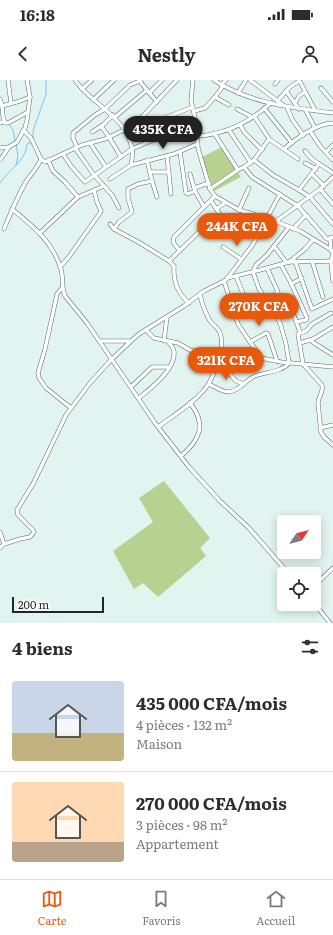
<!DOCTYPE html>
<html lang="fr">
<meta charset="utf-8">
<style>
:root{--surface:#fff;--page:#f2f2f3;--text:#2b2b33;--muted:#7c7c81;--line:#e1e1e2;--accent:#ea580c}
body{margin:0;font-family:Literata,serif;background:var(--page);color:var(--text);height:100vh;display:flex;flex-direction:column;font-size:15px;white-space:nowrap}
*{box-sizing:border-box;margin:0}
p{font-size:13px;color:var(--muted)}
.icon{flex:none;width:22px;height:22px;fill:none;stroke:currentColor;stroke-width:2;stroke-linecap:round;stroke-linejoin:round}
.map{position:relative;height:543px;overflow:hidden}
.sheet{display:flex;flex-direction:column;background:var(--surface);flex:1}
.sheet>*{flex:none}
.needle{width:26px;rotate:55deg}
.tools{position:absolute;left:277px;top:435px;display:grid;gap:8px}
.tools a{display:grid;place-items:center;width:44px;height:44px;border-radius:4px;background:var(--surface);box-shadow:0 2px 10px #0003;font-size:20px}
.scale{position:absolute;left:12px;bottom:10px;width:92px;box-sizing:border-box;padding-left:4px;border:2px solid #202826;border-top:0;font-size:11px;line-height:14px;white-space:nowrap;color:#202826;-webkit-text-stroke:3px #fff;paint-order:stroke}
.price{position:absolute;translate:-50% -34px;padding:0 9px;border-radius:14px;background:var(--accent);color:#fff;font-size:13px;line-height:26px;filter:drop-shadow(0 1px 2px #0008)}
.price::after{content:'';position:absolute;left:50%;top:24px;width:12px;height:9px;margin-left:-6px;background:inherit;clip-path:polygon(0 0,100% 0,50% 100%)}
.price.selected{background:#222;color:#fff}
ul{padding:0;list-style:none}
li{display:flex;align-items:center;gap:12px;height:100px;padding:0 12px}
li+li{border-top:1px solid var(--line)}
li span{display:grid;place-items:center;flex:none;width:112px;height:80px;border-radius:4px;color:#555}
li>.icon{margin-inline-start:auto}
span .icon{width:48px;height:48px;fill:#fffc;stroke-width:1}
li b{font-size:17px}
h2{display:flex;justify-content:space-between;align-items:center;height:48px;padding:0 12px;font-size:17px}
.status{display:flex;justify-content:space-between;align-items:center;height:28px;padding:0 20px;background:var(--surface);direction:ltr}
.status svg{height:11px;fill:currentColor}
header{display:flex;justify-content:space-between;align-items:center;height:52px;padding:0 12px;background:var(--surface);font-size:18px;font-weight:700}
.dock{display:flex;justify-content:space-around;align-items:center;height:56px;border-top:1px solid var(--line);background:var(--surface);font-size:11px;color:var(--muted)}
.dock a{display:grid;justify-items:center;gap:2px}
.dock .selected{color:var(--accent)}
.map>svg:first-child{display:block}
</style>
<div class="status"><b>16:18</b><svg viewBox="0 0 49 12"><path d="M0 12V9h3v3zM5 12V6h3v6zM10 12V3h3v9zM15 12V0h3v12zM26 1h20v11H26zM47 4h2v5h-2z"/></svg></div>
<header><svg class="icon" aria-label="back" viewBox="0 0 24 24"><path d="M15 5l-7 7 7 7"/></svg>Nestly<svg class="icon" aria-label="person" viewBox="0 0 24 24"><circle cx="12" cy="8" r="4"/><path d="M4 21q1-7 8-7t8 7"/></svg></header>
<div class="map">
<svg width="333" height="543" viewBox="0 0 333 543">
<rect width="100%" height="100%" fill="#e1f4f0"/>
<g fill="#b7d191">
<polygon points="222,67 241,97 214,111 202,77"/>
<polygon points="164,401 210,458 200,468 206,476 158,517 143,503 134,509 113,471 153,442 139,418"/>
</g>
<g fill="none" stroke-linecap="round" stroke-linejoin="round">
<g stroke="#76c5f8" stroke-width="1">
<polyline points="9,44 13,50 15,61"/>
<polyline points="33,59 33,51 46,14 46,0"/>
<polyline points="16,64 18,76 16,85"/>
<path d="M0 103C8 90 26 81 27 64L31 62"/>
</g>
<g stroke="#5a6b68" stroke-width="4.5">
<g id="minor">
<polyline points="8,0 11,23"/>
<path d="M75 0C92 25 127 37 132 69 133 74 132 80 131 85L110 99"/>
<polyline points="141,0 140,1 142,4 157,22"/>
<polyline points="193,0 191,20 197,47 198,68 210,109 215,116 239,130 267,138 300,151 333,171"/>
<path d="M214 0C249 23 292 28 333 33"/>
<polyline points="250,0 283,25"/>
<polyline points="299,0 315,30"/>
<polyline points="275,4 278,0"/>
<polyline points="221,5 226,0"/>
<polyline points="223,6 215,17 229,25"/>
<polyline points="321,8 333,22"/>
<polyline points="82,9 92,0"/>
<polyline points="286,11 299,29"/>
<polyline points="149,13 162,0"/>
<polyline points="238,13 246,0"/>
<polyline points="0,19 2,26 20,21 30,17"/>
<polyline points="93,20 114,0"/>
<polyline points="278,20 290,7 299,1"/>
<polyline points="295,23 299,16 305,12"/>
<polyline points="2,26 3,36 5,43"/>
<polyline points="287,27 292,39 303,55"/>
<polyline points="264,28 292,63"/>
<polyline points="237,29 252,37"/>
<polyline points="305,29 315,48"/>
<polyline points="194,31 205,28 215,17"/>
<polyline points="115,37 147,10"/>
<polyline points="0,42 8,43 28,32"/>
<polyline points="240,45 245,53 262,70"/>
<polyline points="101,46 109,57 121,77"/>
<polyline points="23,50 31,58 41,79 45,82 82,65 105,59 126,49 140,39 177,0"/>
<polyline points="229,50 251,83"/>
<polyline points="310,51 320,66 333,80"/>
<polyline points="92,52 103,45 113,35"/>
<polyline points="148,52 153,49 154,42 193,27"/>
<polyline points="214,53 238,90"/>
<path d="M198 56C226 54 251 41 271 23"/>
<polyline points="269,59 298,79"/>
<polyline points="90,63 106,87"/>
<polyline points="77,67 73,58 73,53 95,35 105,29 130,5 140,1"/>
<polyline points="0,68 9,67"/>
<polyline points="75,68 94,95 112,115 119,128"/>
<path d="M284 69C297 58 315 44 333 43"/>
<polyline points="305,71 312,79 333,93"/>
<polyline points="180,72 186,113 188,114 195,111"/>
<polyline points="326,72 333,65"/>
<polyline points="63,74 71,86 85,102 132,69 153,60 197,47"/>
<polyline points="167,76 171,114"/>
<polyline points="0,80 9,67 17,62 25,48 27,40 30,17 27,0"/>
<polyline points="48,80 53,91 65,102 78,117"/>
<polyline points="147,80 152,101 157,117"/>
<polyline points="254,80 273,95 299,110 310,117 333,144"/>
<polyline points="305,83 316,89"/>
<polyline points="131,85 174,74 197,64"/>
<polyline points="244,87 252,97 298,126 327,159 333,157"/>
<polyline points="150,92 169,92"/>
<polyline points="190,94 195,111 204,127"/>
<polyline points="312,94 324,106"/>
<polyline points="194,108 209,103"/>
<polyline points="210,109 238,90 244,87 254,80 269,59 268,57 254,36"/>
<polyline points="320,109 333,124"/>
<polyline points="299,110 319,84"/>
<path d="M12 129C34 147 52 161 61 189 64 201 61 206 65 216L87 243 155 343 189 387 220 421 249 448 289 494"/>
<polyline points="216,129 225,123"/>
<polyline points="239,130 249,108"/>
<polyline points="267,138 280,114"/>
<polyline points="235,143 258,156"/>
<polyline points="110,144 114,149 140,163 169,181 204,147 218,135 219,133 211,121"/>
<path d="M4 149C11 132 18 115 27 100 32 93 38 87 41 79"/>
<polyline points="114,149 119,142 132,132 128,118 128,109 138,104 152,101"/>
<polyline points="293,149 306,135"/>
<polyline points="40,153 78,117 104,106"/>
<polyline points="330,159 331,171"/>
<polyline points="274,166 286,182"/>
<polyline points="223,167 241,179"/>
<polyline points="179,170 173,162 174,157 215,116"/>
<polyline points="333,171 331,183 333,201"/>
<path d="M169 181 174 186C173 201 177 213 189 223"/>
<polyline points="295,181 312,229 333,219"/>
<polyline points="312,181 323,217"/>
<polyline points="289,182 305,169 313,160"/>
<polyline points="281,185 290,201 307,238 306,240 296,242"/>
<polyline points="60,187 68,178 100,133 101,131 97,122 94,110"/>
<polyline points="227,198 260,190 289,182 333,181"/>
<polyline points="224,201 238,244 250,262"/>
<polyline points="291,204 302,198"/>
<polyline points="62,208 57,214 56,219 45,269 38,293 39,298 46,308 71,328"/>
<polyline points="266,220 278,212 267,188"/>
<polyline points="290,225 300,252"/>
<path d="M331 233 312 244 306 251 298 254 303 284 322 305C324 312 318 317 318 323L321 352 324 357 333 365"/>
<polyline points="236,238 249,230 249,229 236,196"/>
<polyline points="146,250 154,258 178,263 190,270 207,274 223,276 241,274 281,282 333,287"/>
<polyline points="311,260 314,263 333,275"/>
<polyline points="100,261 131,261"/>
<polyline points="164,261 167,237"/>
<polyline points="300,263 313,259 333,247"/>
<polyline points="262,278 250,262 266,253 268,254 277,281"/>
<polyline points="218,280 236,301 244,304"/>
<path d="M209 304C215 307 222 312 229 312 240 311 245 300 255 296 265 292 282 292 289 283L286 264 281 246 277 236 259 209 253 192 256 185 267 175 289 147"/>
<polyline points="131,307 152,287 169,287"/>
<path d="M139 318C150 309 176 289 174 272 174 268 170 265 168 261"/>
<path d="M158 347C173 336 200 319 209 303 214 295 216 287 218 279 221 270 224 263 220 253 218 247 213 245 210 241 205 232 202 224 200 215"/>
<polyline points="320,348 333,345"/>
<path d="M181 376C200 360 207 344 190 323"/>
<polyline points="0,452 4,464 0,468"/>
<polyline points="4,464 20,459 30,457 34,452 33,450 18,435 17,430 33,404 66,335 90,303 111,280 131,261 139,254 184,226 204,211 226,200 251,167 258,156 275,142 320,109 333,97"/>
<polyline points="314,506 333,488"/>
<polyline points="314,523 330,543"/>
</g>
</g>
<use href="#minor" stroke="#fff" stroke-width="3.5"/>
</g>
</svg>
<div class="tools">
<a><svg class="needle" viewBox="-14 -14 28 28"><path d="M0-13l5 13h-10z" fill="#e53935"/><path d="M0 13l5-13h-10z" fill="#7c7c81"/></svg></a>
<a><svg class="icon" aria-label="locate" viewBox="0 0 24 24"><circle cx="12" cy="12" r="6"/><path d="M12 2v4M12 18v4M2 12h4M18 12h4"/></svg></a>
</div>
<div class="scale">200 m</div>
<b class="price selected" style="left:163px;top:70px">435K CFA</b>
<b class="price" style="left:237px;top:167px">244K CFA</b>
<b class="price" style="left:259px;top:247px">270K CFA</b>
<b class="price" style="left:226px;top:301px">321K CFA</b>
</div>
<section class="sheet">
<h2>4 biens<svg class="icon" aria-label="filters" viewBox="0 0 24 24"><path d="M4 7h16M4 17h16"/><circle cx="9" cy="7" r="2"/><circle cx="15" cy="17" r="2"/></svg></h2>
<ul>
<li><span style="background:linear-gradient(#c9d6e8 65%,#c2b280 0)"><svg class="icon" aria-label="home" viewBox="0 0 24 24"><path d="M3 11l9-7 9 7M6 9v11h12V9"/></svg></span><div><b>435 000 CFA/mois</b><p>4 pièces · 132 m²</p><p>Maison</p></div></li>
<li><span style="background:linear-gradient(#ffd9b3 75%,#b9a48a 0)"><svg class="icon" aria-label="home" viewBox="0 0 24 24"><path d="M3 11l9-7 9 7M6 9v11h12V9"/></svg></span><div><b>270 000 CFA/mois</b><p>3 pièces · 98 m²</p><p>Appartement</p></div></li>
</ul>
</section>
<nav class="dock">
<a class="selected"><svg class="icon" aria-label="map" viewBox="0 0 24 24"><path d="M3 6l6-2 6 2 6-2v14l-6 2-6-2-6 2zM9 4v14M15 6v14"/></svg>Carte</a>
<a><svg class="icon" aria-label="saved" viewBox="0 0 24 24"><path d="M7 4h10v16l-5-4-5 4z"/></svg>Favoris</a>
<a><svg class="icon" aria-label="home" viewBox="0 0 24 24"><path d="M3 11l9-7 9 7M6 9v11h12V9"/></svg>Accueil</a>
</nav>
